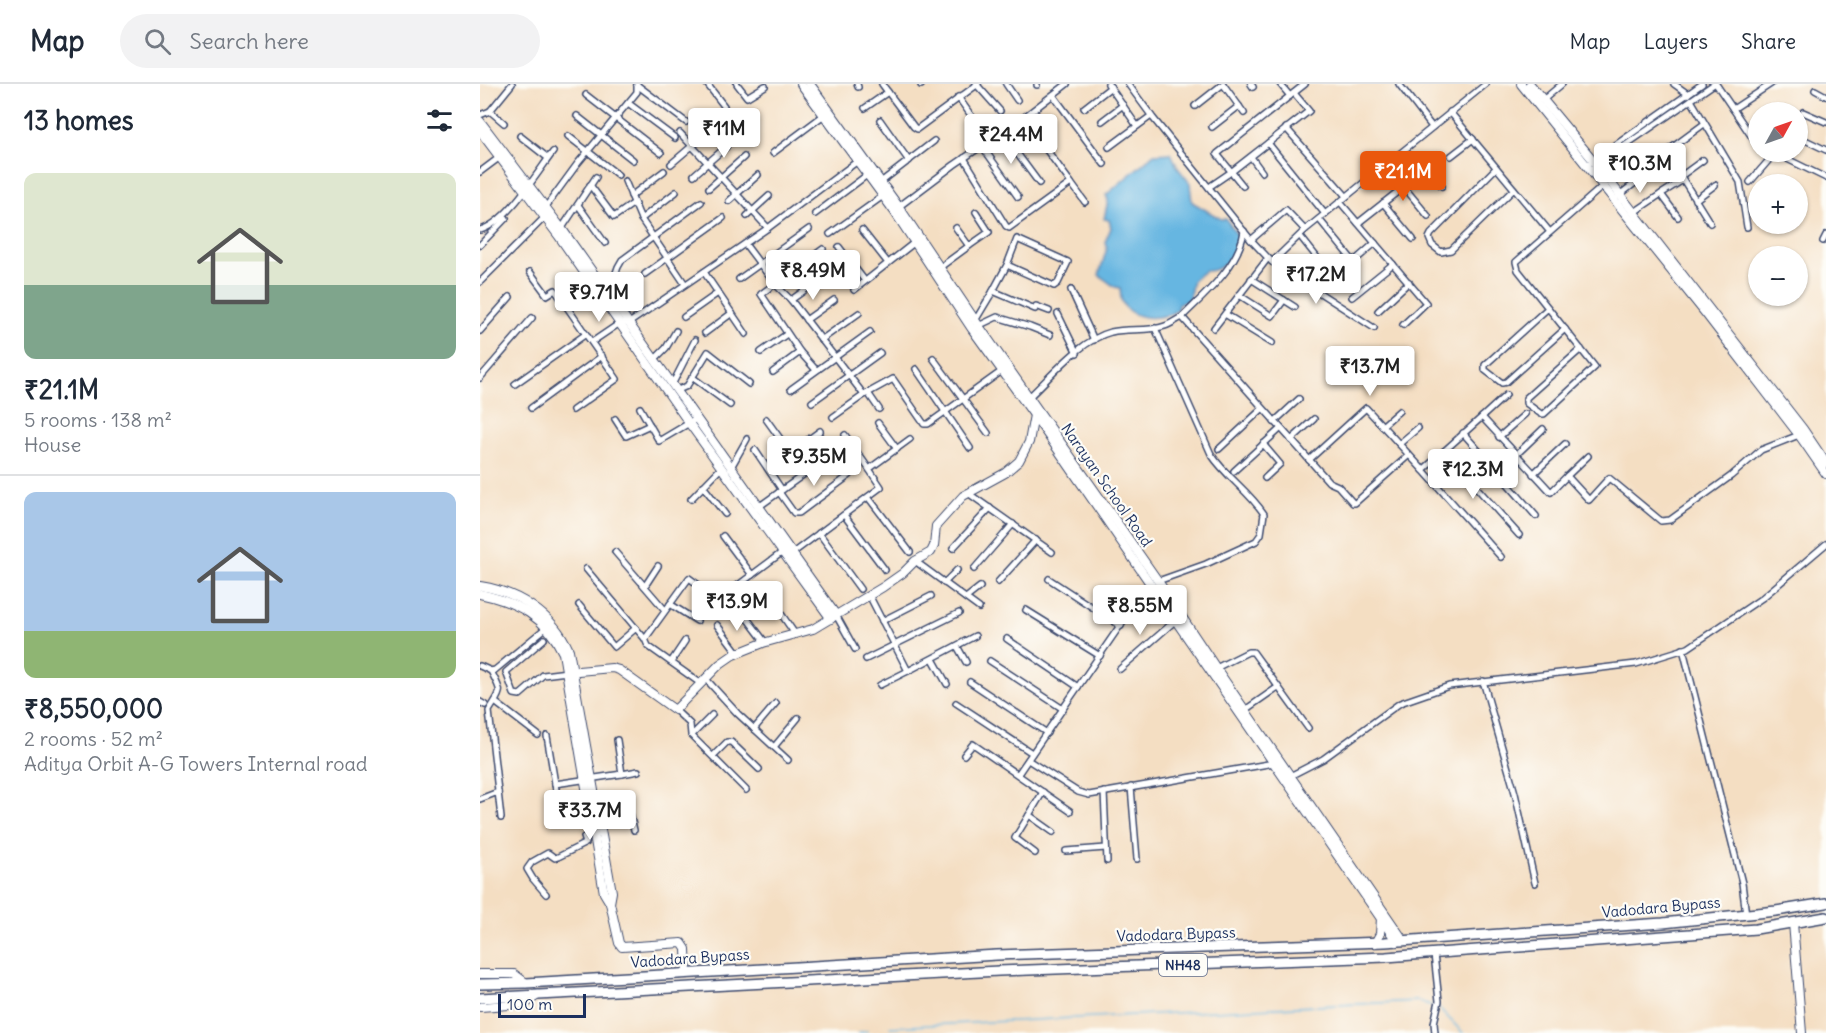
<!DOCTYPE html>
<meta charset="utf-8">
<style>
:root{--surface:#fff;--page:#f2f2f3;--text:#1f2937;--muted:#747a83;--line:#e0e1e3;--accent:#ea580c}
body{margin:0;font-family:Delius,sans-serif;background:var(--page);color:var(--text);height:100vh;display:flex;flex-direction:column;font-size:22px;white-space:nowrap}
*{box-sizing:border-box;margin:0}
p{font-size:20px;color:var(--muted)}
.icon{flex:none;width:33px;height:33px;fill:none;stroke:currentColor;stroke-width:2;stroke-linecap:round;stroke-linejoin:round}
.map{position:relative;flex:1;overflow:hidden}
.panel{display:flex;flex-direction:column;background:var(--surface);width:480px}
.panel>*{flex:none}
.needle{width:39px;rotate:50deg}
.tools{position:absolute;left:1268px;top:18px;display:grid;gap:12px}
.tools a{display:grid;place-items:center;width:60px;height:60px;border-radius:50%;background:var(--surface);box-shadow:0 2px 4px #0004;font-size:30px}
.scale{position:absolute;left:18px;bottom:15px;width:88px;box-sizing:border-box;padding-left:6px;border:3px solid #1b2f5e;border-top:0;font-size:16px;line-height:21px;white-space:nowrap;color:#1b2f5e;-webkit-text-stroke:4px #fdfcf7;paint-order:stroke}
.price{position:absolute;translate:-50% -51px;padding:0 14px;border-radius:6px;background:#fff;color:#222;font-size:20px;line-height:39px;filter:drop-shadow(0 2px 3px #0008)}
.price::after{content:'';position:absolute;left:50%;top:36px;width:18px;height:14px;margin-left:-9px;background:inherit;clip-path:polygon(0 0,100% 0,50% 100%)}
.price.on{background:var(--accent);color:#fff}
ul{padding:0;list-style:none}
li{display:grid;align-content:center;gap:12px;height:318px;padding:0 24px}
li+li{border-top:2px solid var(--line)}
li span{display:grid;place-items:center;height:186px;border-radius:12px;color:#555}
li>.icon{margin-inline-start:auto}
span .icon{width:108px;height:108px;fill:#fffc;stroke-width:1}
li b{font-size:26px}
h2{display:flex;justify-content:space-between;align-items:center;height:72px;padding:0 24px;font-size:26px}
header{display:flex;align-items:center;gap:36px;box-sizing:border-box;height:84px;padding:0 30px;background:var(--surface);border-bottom:2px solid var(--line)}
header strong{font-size:28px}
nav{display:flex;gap:33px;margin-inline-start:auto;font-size:21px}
.search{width:420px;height:54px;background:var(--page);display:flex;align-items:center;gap:15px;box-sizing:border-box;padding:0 21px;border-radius:33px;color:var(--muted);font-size:22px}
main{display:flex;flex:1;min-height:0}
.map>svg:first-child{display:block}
</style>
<header>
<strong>Map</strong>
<div class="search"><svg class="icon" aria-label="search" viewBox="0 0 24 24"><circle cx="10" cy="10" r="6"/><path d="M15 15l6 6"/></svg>Search here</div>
<nav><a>Map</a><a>Layers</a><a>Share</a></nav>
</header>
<main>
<section class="panel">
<h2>13 homes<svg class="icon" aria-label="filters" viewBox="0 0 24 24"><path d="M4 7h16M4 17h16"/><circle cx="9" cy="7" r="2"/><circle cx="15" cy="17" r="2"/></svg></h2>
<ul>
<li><span style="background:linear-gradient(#dfe7d0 60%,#7fa58c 0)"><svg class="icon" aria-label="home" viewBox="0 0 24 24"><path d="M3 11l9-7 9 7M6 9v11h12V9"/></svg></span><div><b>₹21.1M</b><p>5 rooms · 138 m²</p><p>House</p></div></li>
<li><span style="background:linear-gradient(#a9c7e8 75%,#8fb573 0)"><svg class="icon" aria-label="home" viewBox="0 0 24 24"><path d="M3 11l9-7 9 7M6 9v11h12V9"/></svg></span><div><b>₹8,550,000</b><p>2 rooms · 52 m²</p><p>Aditya Orbit A-G Towers Internal road</p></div></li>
</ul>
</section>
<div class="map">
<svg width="1346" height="949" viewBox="0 0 1346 949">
<rect width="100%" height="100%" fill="#fdfcf7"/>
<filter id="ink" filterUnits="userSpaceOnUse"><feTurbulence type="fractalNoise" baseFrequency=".0167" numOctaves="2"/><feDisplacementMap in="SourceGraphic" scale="12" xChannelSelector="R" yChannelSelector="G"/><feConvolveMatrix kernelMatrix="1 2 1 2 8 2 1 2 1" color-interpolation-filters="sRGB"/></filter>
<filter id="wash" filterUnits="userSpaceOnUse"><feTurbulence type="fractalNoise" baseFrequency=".008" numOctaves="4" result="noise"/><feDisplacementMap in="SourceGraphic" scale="24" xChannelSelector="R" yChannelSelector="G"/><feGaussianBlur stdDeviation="1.35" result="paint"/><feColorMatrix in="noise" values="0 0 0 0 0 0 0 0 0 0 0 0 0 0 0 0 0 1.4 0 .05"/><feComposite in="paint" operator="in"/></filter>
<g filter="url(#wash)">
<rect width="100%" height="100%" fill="#f4dec2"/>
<path fill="#66b6e1" stroke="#4072a0" stroke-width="1.5" d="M691 69 698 84 710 99 712 118 741 135H746L760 155C759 170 742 188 725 187L713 196 709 216 698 220 697 226C683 237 651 237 642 218 640 215 641 208 640 204L635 203 619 191 627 164 625 158 631 144 629 136 624 135 628 116 626 111 674 70Z"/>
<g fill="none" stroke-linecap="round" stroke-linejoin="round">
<g stroke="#66b6e1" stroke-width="1.5">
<polyline points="410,943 938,917 959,924 983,949"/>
<polyline points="379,949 387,947"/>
</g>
</g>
</g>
<g filter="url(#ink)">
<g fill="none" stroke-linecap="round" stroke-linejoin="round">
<g stroke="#3c496d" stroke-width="8">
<g id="street">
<polyline points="227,0 244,22"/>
<polyline points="257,0 267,13 285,2"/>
<polyline points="377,0 378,3"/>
<polyline points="402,0 434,43 437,45 498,0"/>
<polyline points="441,0 441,1"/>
<polyline points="496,0 520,27"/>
<polyline points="526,0 537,16"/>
<polyline points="557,0 557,1"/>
<polyline points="628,0 657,42"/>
<polyline points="648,0 673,34 771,156 792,178 825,146 1006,0"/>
<polyline points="743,0 764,29"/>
<polyline points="771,0 773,3"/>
<polyline points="800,0 810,12"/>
<polyline points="919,0 952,43"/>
<polyline points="1194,0 1208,10"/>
<polyline points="1236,0 1253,25"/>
<polyline points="157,1 206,38"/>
<polyline points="1335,6 1346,12"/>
<polyline points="106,11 181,69"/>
<polyline points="573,11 624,80"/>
<polyline points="478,13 500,44"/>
<polyline points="1063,16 1082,0"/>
<polyline points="1211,16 1260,98 1267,143"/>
<polyline points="148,19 195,54"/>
<polyline points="715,22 743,0"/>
<polyline points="385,24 408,8"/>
<polyline points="604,24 631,3"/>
<polyline points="10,27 32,0"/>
<polyline points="970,28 1070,148"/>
<polyline points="1300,28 1304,26"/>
<polyline points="1323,28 1346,38"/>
<polyline points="0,31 10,27 24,39"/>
<polyline points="97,32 153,76"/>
<polyline points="400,36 429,77"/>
<polyline points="622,37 643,21"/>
<polyline points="1224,40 1186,68 1230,139"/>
<polyline points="732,43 759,22"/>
<polyline points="806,44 866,112"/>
<polyline points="200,49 288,144"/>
<polyline points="522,49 559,99"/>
<polyline points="1270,49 1278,43"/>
<polyline points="40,52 68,74"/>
<polyline points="88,52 138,91"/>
<polyline points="1317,52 1346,66"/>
<polyline points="788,59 845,130"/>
<polyline points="502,62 538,113"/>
<polyline points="1278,62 1253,25 1291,0"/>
<polyline points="212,63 230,45"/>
<polyline points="629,63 671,32"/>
<polyline points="293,69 344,31"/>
<polyline points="971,72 993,55"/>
<polyline points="771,73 782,88"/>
<polyline points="484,74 526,142 529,144 591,99 543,34"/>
<polyline points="191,80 212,62"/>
<polyline points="1107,81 1222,0"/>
<polyline points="1016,84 951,150 949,154 952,161 961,168 971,166 1034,105"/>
<polyline points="947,85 962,102"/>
<polyline points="1111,85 1234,0"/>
<polyline points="0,88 20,73"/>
<polyline points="214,91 246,63"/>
<polyline points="1201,92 1223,76"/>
<polyline points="145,97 161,135 205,200"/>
<polyline points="401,98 454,57"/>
<polyline points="1270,98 1295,69 1346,94"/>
<polyline points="591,99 605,118"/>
<polyline points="110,101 134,133 154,119"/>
<polyline points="763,102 737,70 825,0"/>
<polyline points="729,103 751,88 829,27 814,9"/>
<polyline points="924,103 948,132"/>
<polyline points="229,104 264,73"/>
<polyline points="151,112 184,87"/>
<polyline points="1138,112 1189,73"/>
<polyline points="1215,116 1235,101"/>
<polyline points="249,117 278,91"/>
<polyline points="860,118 946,219 923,241"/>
<polyline points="903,119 933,155"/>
<polyline points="98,121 125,159"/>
<polyline points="65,124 98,79 157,8 157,0"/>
<polyline points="417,124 474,81 543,34 587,0"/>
<polyline points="1153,129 1181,110"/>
<polyline points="335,130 387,91"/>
<polyline points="267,132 289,112"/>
<polyline points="1198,133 1181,110 1203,96"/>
<polyline points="161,135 196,108"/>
<polyline points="839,135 874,178"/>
<polyline points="878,139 954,79"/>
<polyline points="476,144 489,162 509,148 496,128"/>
<path d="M0 146C26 140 57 89 73 68"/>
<polyline points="382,146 408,179"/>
<polyline points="80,147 116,93"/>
<polyline points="350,150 403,112"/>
<polyline points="820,152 854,195"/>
<polyline points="771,156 806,126 825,146"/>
<polyline points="1343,157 1346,151"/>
<polyline points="265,160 295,200 311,216 384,311 413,295 444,340 448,340 522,287"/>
<polyline points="0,161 26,134"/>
<polyline points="359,163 385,197"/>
<polyline points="792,178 894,244"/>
<polyline points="459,184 489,162"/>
<polyline points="50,188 67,211 75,206 137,295 93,326"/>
<polyline points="224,188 266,250"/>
<polyline points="165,190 243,134"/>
<polyline points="259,195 329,145"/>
<polyline points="771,195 815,223"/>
<polyline points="0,198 64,134"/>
<polyline points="847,201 895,159"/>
<polyline points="374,206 435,158"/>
<polyline points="591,206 614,256"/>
<polyline points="513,207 527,181 574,202 578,199 588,178 537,155 527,181"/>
<polyline points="128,211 138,183 142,176 221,118"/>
<polyline points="759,211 792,232 804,216"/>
<polyline points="872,213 913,180"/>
<polyline points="311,216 343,193"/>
<polyline points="1068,224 1005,281 1005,286 1022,299 1026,298 1085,245"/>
<polyline points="898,227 929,198"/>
<polyline points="578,230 597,269"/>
<polyline points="745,230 792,259"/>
<polyline points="204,233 238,209"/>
<path d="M702 233C726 209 759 182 764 147"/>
<polyline points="326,236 354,216"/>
<polyline points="495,237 513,207 555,225 556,222 569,227"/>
<polyline points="496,243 517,233 550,243 570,251"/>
<path d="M675 244 731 370C746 393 768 406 784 430L781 450 776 457 726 480 678 497"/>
<polyline points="734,244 788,174"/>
<polyline points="0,247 30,213"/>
<polyline points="225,249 252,229"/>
<polyline points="341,256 379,229"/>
<polyline points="112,258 140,239 149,239 168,226 288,144 379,76"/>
<polyline points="1101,265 1046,314 1046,319 1061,330 1064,330 1115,283 1038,186 1036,178 1123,102"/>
<polyline points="281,268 307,250"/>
<polyline points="453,274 508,349"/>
<polyline points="175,275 186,264 196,247"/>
<polyline points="436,285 490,364"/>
<polyline points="336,286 320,268 281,210 343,165"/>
<polyline points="293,288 320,268"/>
<polyline points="212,293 250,321"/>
<polyline points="0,294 52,234"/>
<polyline points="193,299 215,256"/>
<polyline points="35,300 106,250"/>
<polyline points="311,305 390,248"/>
<polyline points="198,306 207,302 228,268 269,300"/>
<polyline points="388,309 399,325"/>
<path d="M548 314C571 293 600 256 631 248 649 244 668 248 685 242 691 240 696 236 702 233L849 398 858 402 873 419H875L929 371"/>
<polyline points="332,318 400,269"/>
<polyline points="51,324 122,272"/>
<polyline points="160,324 179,357 216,335"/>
<polyline points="353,333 384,311"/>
<polyline points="1002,333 1026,311"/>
<polyline points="135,335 146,352 170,341"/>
<polyline points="286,335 325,389"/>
<polyline points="794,338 819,315"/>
<polyline points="398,339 417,365"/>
<polyline points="902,342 919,327"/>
<polyline points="983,349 1056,432"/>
<polyline points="365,351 389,385"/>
<polyline points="1019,353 1045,330"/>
<polyline points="811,356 834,335"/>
<polyline points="783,360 800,380 785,394"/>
<polyline points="919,360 938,344"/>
<polyline points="739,365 782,325"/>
<polyline points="275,366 302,406"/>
<polyline points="964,367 1039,451"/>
<polyline points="310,369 340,347"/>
<polyline points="1036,371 1063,345"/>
<polyline points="829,376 886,324 943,386"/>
<polyline points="250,385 267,355"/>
<polyline points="754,387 800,345"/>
<polyline points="1053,390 1085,360"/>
<polyline points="1087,392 1108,372"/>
<polyline points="223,402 245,430"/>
<polyline points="299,408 314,429 319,429 370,391"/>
<polyline points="488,409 572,468"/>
<polyline points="388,413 430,468"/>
<polyline points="211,415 241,384"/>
<polyline points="277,424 351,371"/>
<polyline points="364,431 405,486"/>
<polyline points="339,449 380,505"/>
<polyline points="243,452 272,491"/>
<polyline points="473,464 510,424"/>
<polyline points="135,468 185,526"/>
<polyline points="310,471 401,403 389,385 430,355"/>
<polyline points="1021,473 943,386 1002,333 1071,408 1087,392 1109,416 1129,394 1181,437 1190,436 1251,392 1281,366 1319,351"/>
<polyline points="435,477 499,524"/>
<polyline points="106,485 165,555"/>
<polyline points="494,485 533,440"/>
<polyline points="569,495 641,542"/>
<polyline points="518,498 556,456"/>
<polyline points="464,499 477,486"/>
<polyline points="165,502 178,482"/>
<polyline points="284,505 315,550"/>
<polyline points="249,508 304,467"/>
<polyline points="389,511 428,587 495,552"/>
<polyline points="486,514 500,503"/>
<polyline points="190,520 217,537"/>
<polyline points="99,521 134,563 156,544"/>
<polyline points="260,525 285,558"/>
<polyline points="546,526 620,572"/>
<polyline points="356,531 375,565"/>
<polyline points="402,537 451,512"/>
<polyline points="237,541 258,569"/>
<polyline points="64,555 26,588 34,610 40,611 63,591 87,588"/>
<polyline points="527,555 598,603"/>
<polyline points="477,562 486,578"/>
<polyline points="1203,565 1262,799 1266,831"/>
<polyline points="386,575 479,529"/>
<polyline points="453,575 467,600"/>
<polyline points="510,577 583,625"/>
<polyline points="191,578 205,557"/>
<polyline points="0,582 11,587 15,586 68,542"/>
<polyline points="736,584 768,568 773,568 828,644"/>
<polyline points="640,585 696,536"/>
<path d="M11 587C23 611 22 605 9 627L21 734"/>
<polyline points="225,594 258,630 308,676"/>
<polyline points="1003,597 1035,709 1055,799"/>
<polyline points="490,598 567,649"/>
<polyline points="220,599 168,562 165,555 209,494 231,510"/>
<polyline points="400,601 428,587"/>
<polyline points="0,618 5,621"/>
<polyline points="15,618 58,651"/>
<polyline points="476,619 552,669"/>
<polyline points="195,626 210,640 211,651 266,706"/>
<polyline points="765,626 798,603"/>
<polyline points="274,645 296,619"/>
<polyline points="212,651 232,631"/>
<polyline points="67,652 81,735"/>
<polyline points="137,656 142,690 158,687"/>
<polyline points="294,663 318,634"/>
<polyline points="484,671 493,660 590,727"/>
<polyline points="233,672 247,658 251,658 279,685"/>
<polyline points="548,676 598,708 609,711 794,679"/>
<polyline points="538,690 670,498"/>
<polyline points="810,692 843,675 920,619 969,602 1156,580 1208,564 1282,514 1346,460"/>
<polyline points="75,700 142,690"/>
<polyline points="651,703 657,775"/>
<polyline points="624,708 627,777"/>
<polyline points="0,715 18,708"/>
<polyline points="117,726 148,721 154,746"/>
<polyline points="549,731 573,748"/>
<polyline points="586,767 626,764"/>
<polyline points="555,769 535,754 563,708"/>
<polyline points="66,810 53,795 47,785 52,778 68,769 75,774 78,773 106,759 104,753 116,747"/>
<polyline points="954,870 959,917 954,939 955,949"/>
</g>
</g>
<g stroke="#3c496d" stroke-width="10">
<g id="secondary">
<polyline points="321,0 414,127 492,245 554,331 917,858"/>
<polyline points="330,0 419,123 499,242 676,494 736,584 924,857"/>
<polyline points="1041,0 1226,230 1319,351 1346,390"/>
<polyline points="1050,0 1113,76 1323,345 1346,379"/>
<polyline points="0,37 82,145 356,531"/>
<polyline points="0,47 78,151 209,339 351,535"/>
<path d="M0 502C38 508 73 530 89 566L132 808 130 819"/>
<path d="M0 510C37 518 66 533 83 569L124 809 130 819 139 859 142 863 202 859 206 865 207 889"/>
<polyline points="87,588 132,584 139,586 195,626 240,580 253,571 283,559 333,545 403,503 423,489 435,477 451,468 454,462 456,442 483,412 525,389 539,377 549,358 554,331"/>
<polyline points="1313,839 1322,949"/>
<polyline points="895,859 900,850 901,834"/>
<polyline points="0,890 34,890 46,899"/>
<polyline points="0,923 45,920 58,911"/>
</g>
</g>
<g stroke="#3c496d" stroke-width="12">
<g id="highway">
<polyline points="0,900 46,899 517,871 905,858 1183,839 1296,827 1346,819"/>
<polyline points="0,914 519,887 906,873 1276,845 1346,833"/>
</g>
</g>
<use href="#street" stroke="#fff" stroke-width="5"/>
<use href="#secondary" stroke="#fff" stroke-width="8"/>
<use href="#highway" stroke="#fff" stroke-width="9"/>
</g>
</g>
<g text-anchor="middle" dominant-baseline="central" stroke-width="4.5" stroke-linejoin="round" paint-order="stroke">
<rect fill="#fdfcf7" stroke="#5f6c8c" stroke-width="1.5" x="679" y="870" width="48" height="22" rx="4.5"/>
<g font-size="14" font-weight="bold" fill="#1b2f5e">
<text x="703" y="881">NH48</text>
</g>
<g font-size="15" fill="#1b2f5e" stroke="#fdfcf7">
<text transform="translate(627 401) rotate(55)">Narayan School Road</text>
<text transform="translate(1181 823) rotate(-5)">Vadodara Bypass</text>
<text transform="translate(696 850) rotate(-2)">Vadodara Bypass</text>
<text transform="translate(210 874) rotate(-4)">Vadodara Bypass</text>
</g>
</g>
</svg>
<div class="tools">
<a><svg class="needle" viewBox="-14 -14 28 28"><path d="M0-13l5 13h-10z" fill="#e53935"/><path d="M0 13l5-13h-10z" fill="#747a83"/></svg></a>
<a>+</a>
<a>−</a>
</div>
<div class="scale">100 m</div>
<b class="price" style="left:244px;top:75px">₹11M</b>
<b class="price" style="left:531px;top:81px">₹24.4M</b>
<b class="price" style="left:1160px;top:110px">₹10.3M</b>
<b class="price on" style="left:923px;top:118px">₹21.1M</b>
<b class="price" style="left:333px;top:217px">₹8.49M</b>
<b class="price" style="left:836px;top:221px">₹17.2M</b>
<b class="price" style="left:119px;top:239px">₹9.71M</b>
<b class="price" style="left:890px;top:313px">₹13.7M</b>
<b class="price" style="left:334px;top:403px">₹9.35M</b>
<b class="price" style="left:993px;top:416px">₹12.3M</b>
<b class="price" style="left:257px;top:548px">₹13.9M</b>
<b class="price" style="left:660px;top:552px">₹8.55M</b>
<b class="price" style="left:110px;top:757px">₹33.7M</b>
</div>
</main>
